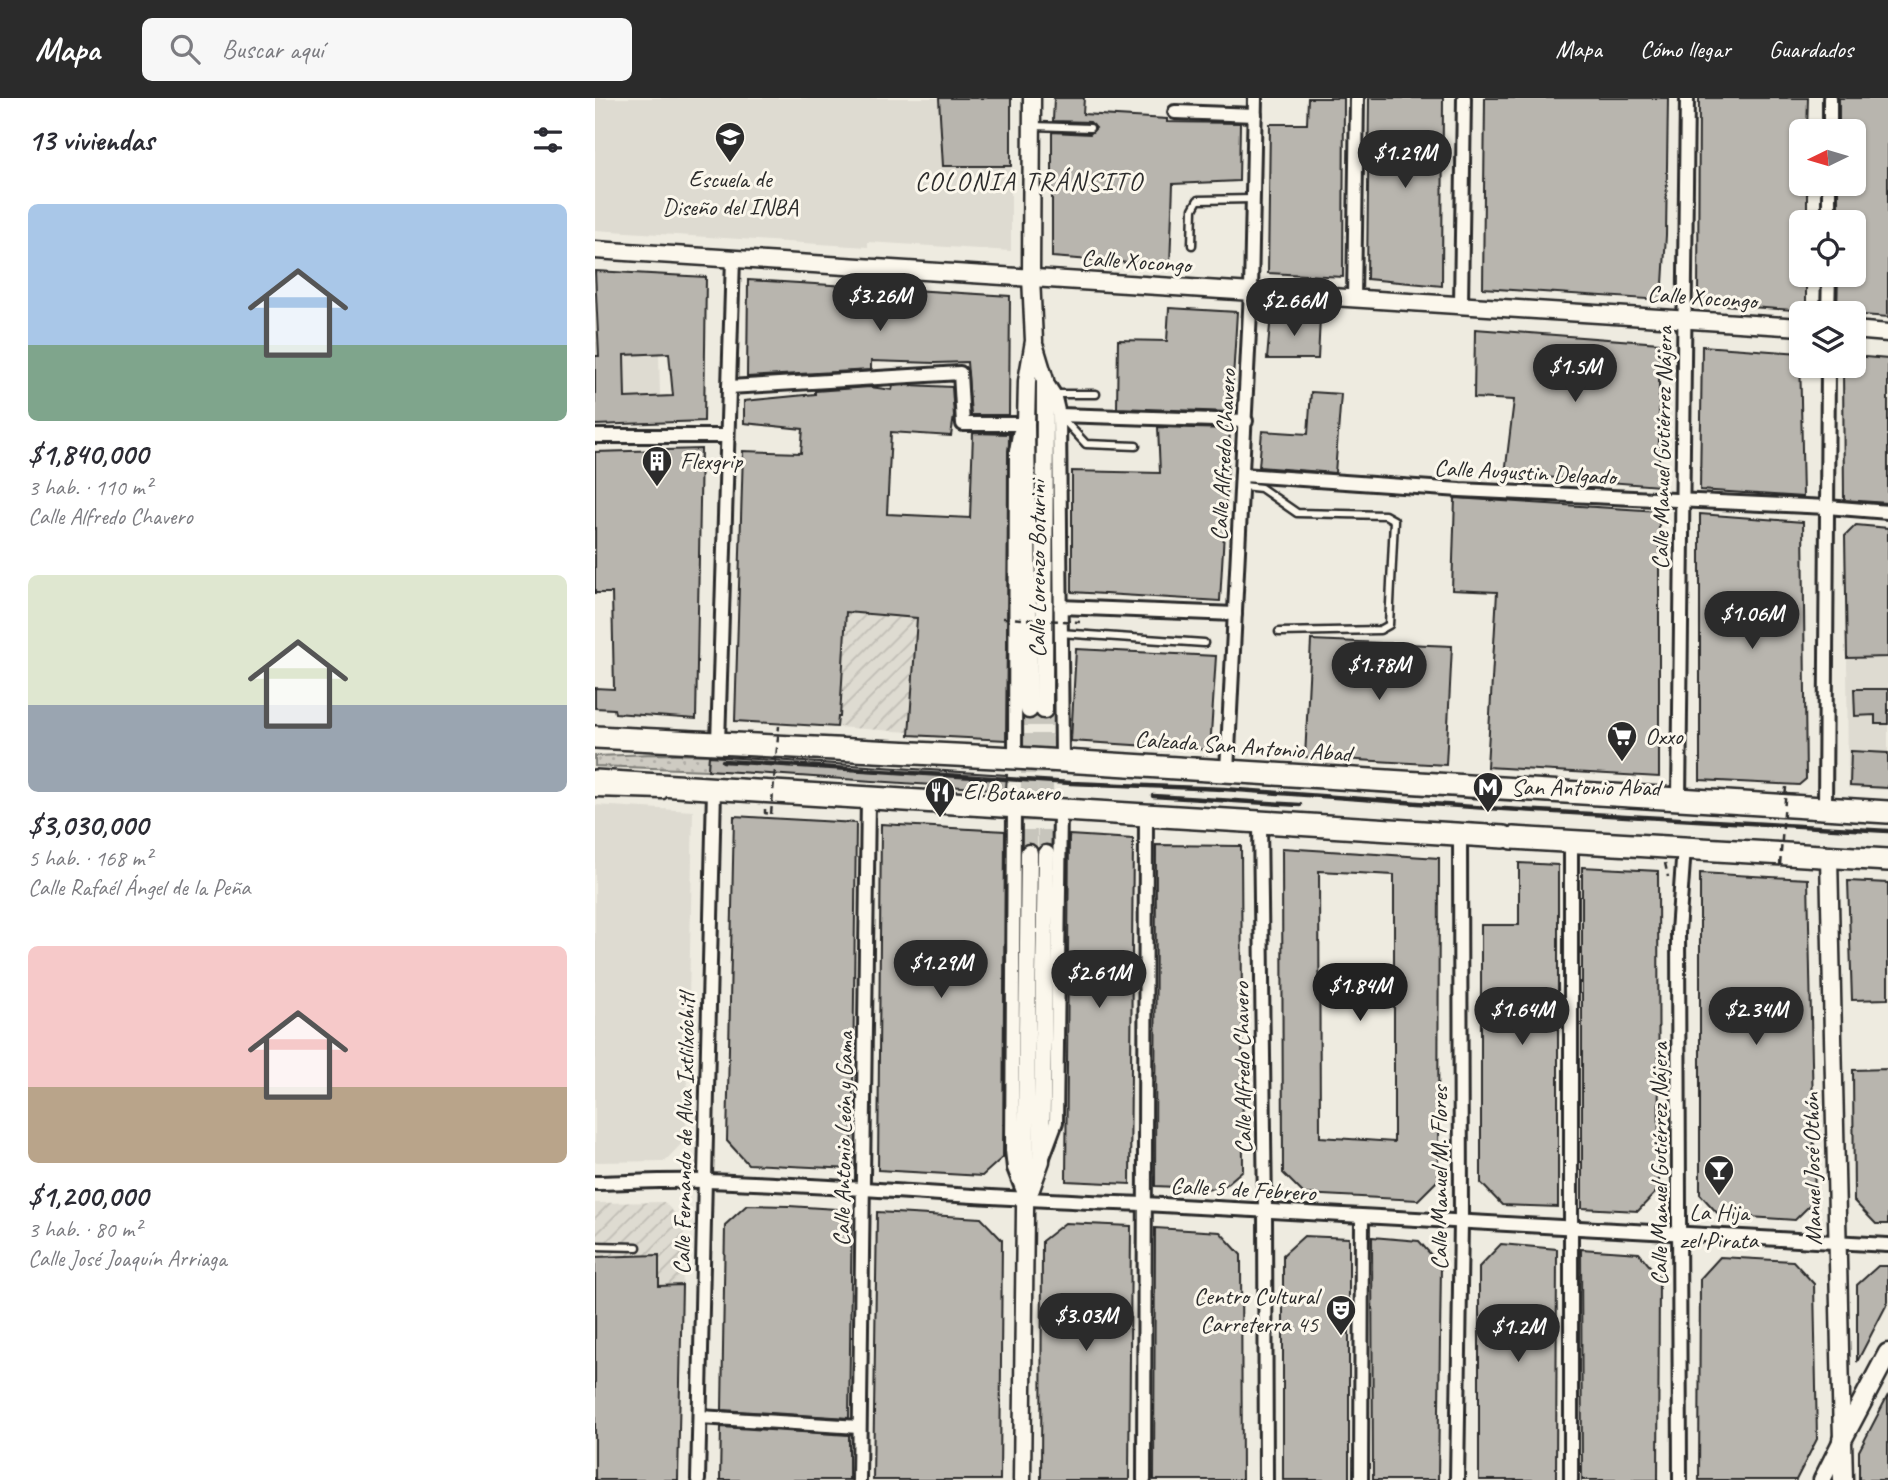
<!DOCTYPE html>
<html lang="es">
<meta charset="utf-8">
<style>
:root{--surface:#fff;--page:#f7f7f7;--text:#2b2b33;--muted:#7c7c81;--accent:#2b2b2b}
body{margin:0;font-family:Caveat,sans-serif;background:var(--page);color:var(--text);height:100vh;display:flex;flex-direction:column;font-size:26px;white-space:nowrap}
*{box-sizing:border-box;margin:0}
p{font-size:23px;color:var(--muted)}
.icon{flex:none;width:38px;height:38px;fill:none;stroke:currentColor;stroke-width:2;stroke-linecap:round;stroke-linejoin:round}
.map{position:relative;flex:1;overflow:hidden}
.sheet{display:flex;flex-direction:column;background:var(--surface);width:595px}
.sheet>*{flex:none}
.needle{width:46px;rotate:265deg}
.tools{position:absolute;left:1194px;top:21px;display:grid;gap:14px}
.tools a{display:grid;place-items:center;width:77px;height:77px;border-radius:10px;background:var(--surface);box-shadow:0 2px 5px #0004;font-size:35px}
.price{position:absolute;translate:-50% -60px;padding:0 16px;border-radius:24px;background:var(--accent);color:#fff;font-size:23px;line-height:46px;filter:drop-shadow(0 2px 4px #0008)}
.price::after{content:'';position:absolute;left:50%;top:42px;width:21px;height:16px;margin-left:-10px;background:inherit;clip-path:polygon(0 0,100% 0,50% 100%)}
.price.current{background:#222;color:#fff}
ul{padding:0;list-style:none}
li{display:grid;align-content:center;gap:14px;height:371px;padding:0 28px}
li span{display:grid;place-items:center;height:217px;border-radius:10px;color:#555}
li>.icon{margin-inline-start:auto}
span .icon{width:126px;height:126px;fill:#fffc;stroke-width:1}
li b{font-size:30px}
h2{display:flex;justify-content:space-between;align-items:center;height:84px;padding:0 28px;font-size:30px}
header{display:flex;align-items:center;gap:42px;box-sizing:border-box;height:98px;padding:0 35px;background:var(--accent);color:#fff}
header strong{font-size:33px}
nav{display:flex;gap:38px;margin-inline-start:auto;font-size:24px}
.search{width:490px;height:63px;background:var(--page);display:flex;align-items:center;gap:18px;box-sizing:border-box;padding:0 24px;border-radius:10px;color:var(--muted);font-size:26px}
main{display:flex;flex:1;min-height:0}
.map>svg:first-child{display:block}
</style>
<header>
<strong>Mapa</strong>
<div class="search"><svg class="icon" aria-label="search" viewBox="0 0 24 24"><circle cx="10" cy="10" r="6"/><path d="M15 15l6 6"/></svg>Buscar aquí</div>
<nav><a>Mapa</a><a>Cómo llegar</a><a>Guardados</a></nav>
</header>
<main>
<section class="sheet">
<h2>13 viviendas<svg class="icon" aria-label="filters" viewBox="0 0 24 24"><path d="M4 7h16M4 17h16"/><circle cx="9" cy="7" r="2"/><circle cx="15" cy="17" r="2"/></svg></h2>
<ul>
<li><span style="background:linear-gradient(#a9c7e8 65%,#7fa58c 0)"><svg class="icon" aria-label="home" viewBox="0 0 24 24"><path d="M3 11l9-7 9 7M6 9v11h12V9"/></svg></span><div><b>$1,840,000</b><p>3 hab. · 110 m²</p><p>Calle Alfredo Chavero</p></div></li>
<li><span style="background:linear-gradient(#dfe7d0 60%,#9aa5b1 0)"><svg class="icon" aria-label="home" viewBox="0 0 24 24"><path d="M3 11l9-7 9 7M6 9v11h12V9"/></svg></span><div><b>$3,030,000</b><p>5 hab. · 168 m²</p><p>Calle Rafaél Ángel de la Peña</p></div></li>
<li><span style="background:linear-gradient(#f6c9c9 65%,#b9a48a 0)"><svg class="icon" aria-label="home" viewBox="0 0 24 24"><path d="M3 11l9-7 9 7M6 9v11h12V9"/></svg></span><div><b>$1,200,000</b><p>3 hab. · 80 m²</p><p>Calle José Joaquín Arriaga</p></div></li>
</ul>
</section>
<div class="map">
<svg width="1293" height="1382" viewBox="0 0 1293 1382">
<defs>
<pattern id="industrial-furrows" width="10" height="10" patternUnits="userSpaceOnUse" patternTransform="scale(1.75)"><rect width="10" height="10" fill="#dedbd1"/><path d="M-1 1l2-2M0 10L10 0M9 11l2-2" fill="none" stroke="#bfbcb4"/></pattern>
<pattern id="grass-dots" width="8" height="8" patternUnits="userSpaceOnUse" patternTransform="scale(1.75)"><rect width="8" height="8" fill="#cecbc2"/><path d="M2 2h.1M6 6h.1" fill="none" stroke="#b1aea7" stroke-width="1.8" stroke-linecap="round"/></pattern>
</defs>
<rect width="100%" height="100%" fill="#eeebe0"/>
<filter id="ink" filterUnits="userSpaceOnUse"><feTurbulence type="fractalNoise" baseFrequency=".0143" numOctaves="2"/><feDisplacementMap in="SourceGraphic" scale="14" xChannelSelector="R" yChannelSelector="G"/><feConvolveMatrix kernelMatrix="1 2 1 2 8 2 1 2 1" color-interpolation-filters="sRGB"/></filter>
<g filter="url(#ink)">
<g fill="#dedbd1">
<polygon points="0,0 344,0 348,68 416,68 416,153 273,144 273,149 0,132"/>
<polygon points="27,243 64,255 65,298 41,300 43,326 0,328 0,244"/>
<polygon points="1293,559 1293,692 1253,690 1252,560"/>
<polygon points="0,707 98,713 91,1041 70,1063 0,1064"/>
</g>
<g fill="url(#industrial-furrows)">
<polygon points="251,514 322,520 314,634 242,629"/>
<polygon points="69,1104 89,1125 83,1382 0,1382 0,1105"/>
</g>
<polygon fill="url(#grass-dots)" stroke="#7c7b76" stroke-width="2" points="60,656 114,657 113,672 0,668 0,658"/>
<g fill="#b8b5ae" stroke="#2b2b2b" stroke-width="2" fill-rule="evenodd">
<polygon points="344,0 416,0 416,68 348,68"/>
<polygon points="459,0 489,0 488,16 572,21 572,24 645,25 644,83 578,86 575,168 457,159 457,34 495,36 501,30 495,24 458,23"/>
<polygon points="713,0 749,0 748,179 673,175 675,26 712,26"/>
<polygon points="774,0 848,0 847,188 772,181"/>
<polygon points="890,0 1073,0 1071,137 1067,202 888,190"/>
<polygon points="1104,0 1213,0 1212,33 1206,33 1206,86 1212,86 1212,124 1206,124 1206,177 1211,177 1211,213 1103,205"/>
<polygon points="1244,0 1293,0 1293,219 1242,215 1243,177 1258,177 1258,124 1243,124 1243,86 1258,86 1258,33 1244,33"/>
<path d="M0 173 111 179 109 323 0 327V258H4ZM74 255 78 298 30 300 29 257Z"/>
<polygon points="153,182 415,198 414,317 376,317 372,264 340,265 276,263 276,272 152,279"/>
<polygon points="574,210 642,214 636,314 522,310 523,242 572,243"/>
<polygon points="676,216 725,220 723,261 672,261"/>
<polygon points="880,231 1064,245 1064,388 910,376 919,302 879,300"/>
<polygon points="1107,248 1205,255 1208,399 1105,392"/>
<polygon points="1258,258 1293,261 1293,405 1249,402 1248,268 1258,268"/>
<polygon points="314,287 357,289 359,318 356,338 296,334 292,416 375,420 378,335 414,336 411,642 314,637 322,520 251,514 245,619 243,619 242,629 140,623 148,353 206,355 208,331 149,325 149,303 220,296 220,293 275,289 297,292 298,288"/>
<polygon points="716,294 746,296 740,375 664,369 667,333 713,336"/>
<polygon points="563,329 635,331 625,503 477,494 477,373 565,375"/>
<polygon points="106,351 101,621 20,615 19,611 0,610 0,590 19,591 17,495 0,495 0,354"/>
<polygon points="860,400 1064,413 1064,679 892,669 902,494 857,492"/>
<polygon points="1105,416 1208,424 1211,681 1204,687 1105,682"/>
<polygon points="1261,427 1293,430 1293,559 1252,560 1250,438"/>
<polygon points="716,542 857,548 851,667 710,659"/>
<polygon points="481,551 621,558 615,652 476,643"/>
<polygon points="1259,591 1293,591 1293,626 1280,626 1280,617 1260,618"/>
<polygon points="1256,653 1293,655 1293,690 1255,688"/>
<polygon points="114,658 412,677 411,692 113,672"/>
<polygon points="139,718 261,725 257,1071 153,1066 132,1043"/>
<polygon points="286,726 410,733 408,1059 387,1078 283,1072"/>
<polygon points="474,737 538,741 535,1086 471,1083"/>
<polygon points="561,747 646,748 648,1072 626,1091 560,1088"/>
<path d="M687 750 844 760 843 1082 823 1102 709 1096 688 1075ZM724 773 799 777V1044L725 1039Z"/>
<polygon points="924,765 963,767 963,1109 907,1107 886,1085 886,827 924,827"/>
<polygon points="987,769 1063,773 1064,1091 1043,1113 987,1110"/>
<polygon points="1105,775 1213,781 1220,1102 1200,1122 1124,1117 1105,1096"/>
<polygon points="1253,783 1293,785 1293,901 1257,902"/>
<polygon points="1293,971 1293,1126 1281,1126 1259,1103 1258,972"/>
<polygon points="152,1107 194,1108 257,1112 254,1320 127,1312 130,1127"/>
<polygon points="282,1114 386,1120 407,1142 405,1382 278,1382"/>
<polygon points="470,1125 536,1128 534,1382 446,1382 447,1143"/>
<polygon points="560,1130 625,1134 646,1157 647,1382 559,1382"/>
<polygon points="709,1138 754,1140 754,1382 688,1382 688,1157"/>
<polygon points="777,1139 824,1143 846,1168 843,1382 778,1382"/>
<polygon points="906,1146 962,1151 961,1382 884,1382 884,1169"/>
<polygon points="986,1151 1044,1155 1064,1179 1063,1382 987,1382"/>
<polygon points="64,1157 64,1188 87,1187 83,1382 0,1382 0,1159"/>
<polygon points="1125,1159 1198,1163 1219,1186 1222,1341 1201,1382 1104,1382 1105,1181"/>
<polygon points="1283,1168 1293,1168 1293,1204 1262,1264 1262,1187"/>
<polygon points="1293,1297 1293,1382 1264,1382 1264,1353"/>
<polygon points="126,1329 254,1337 254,1382 125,1382"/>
</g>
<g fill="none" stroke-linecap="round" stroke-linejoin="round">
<g stroke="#c7c5bc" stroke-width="16" stroke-dasharray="16 8" stroke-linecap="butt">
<polyline points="434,612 434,755"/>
<polyline points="449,612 451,756"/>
</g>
<g stroke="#2b2b2b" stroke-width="11">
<g id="lane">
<polyline points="439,28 495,30"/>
<polyline points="597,147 598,111 603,102 658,101"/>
<polyline points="459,296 501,296"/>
<polyline points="465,318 491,346 541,348"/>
<polyline points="648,388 666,390 702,415 790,417 799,422 794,527 785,532 684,534"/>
<polyline points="465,535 609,545"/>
<polyline points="0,695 68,697"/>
<polyline points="0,1148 42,1149"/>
</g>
</g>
<g stroke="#2b2b2b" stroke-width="18">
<g id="street">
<polyline points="580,14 660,17"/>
<polyline points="1235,33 1235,0"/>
<polyline points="1234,124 1234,86"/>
<polyline points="759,201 762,0"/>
<polyline points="866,207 869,0"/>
<polyline points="1233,215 1234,177"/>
<polyline points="450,282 459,296 464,317 467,663"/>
<polyline points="134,289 365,275 368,326 431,326"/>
<polyline points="464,317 651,323"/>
<polyline points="0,338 132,338"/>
<polyline points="648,377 865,392 1232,409 1293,414"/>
<polyline points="465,509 640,516"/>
<polyline points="123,645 138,160"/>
<polyline points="420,660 421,353 424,336 431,326"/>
<polyline points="632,673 656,193 660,0"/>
<polyline points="1084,701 1092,0"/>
<polyline points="419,710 417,1052 419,1070 428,1093"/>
<polyline points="1230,710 1233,268"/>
<polyline points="665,725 670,1113 671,1382"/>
<polyline points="448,1059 461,1024 465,712"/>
<path d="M0 1085C37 1084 75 1082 112 1083 258 1088 403 1102 549 1106L1293 1147"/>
<polyline points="105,1319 264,1329"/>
<polyline points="103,1382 119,691"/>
<polyline points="264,1382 273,701"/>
<polyline points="549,1382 551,718"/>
<polyline points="766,1382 767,1119"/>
<polyline points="862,1382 866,1124 865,737"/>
<polyline points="976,1382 976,743"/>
<polyline points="1085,1382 1083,834 1089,749"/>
</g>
</g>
<g stroke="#2b2b2b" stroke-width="21">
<g id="secondary">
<polyline points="0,152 1206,229"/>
<polyline points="1258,232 1293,235"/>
<polyline points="440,249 450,282 449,612"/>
<polyline points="434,612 431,326 432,283 439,243 436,179 437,0"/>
<polyline points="436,1091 446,1063 451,756"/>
<polyline points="427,1382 434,755"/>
<polyline points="1227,1382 1247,1342 1234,759"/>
</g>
</g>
<g stroke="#2b2b2b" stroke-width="23">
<polyline id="primary" points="1248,1382 1247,1342 1293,1255"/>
</g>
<g stroke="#2b2b2b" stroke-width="26">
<g id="highway">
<polyline points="0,639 420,660 1293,714"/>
<polyline points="0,683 909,739"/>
<polyline points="918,740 1293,762"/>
</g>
</g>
<g stroke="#2b2b2b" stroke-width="2.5" stroke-dasharray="7 5" stroke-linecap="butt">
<polyline points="170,711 170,715 176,716"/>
<polyline points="1070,765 1073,779"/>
</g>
<use href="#lane" stroke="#fbf7ec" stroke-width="6"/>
<use href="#street" stroke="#fbf7ec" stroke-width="12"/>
<use href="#secondary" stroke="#fbf7ec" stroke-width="16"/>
<use href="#primary" stroke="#fbf7ec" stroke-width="18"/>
<use href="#highway" stroke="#fbf7ec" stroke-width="21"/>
<g stroke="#2b2b2b" stroke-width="4.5">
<polyline points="128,663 476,685 629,691 892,710 1293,733"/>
<polyline points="558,698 705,707"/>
</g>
<g stroke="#2b2b2b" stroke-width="2.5" stroke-dasharray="7 5" stroke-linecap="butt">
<polyline points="408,520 485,524"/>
<polyline points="176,716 184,628"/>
<polyline points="1185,767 1191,689"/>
</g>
</g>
</g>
<defs>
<g id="university-pin" transform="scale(1.575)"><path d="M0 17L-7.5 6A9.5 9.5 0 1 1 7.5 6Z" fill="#2b2b2b" stroke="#fbf7ec"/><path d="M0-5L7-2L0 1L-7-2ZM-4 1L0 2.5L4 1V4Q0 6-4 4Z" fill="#fff"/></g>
<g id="building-pin" transform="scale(1.575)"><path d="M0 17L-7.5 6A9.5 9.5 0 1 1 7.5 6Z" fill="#2b2b2b" stroke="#fbf7ec"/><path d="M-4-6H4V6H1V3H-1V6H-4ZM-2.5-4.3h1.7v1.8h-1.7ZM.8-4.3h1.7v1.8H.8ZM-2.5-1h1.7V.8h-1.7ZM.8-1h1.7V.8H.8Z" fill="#fff"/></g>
<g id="supermarket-pin" transform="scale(1.575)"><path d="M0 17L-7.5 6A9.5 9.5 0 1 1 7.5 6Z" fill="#2b2b2b" stroke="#fbf7ec"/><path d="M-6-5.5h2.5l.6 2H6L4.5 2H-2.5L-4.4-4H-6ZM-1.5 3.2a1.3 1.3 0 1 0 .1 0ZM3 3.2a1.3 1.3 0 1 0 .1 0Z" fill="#fff"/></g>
<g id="metro-pin" transform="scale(1.575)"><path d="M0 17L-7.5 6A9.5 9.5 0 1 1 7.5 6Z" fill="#2b2b2b" stroke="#fbf7ec"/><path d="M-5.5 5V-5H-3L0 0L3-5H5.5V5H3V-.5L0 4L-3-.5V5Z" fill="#fff"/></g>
<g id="restaurant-pin" transform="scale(1.575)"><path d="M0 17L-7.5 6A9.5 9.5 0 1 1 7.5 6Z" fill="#2b2b2b" stroke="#fbf7ec"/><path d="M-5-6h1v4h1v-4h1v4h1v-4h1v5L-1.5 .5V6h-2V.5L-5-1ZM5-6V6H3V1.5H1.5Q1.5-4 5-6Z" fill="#fff"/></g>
<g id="bar-pin" transform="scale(1.575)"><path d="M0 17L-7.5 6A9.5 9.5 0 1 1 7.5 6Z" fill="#2b2b2b" stroke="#fbf7ec"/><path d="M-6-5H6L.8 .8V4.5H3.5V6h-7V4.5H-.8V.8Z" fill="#fff"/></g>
<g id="theatre-pin" transform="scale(1.575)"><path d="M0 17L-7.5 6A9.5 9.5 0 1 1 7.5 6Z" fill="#2b2b2b" stroke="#fbf7ec"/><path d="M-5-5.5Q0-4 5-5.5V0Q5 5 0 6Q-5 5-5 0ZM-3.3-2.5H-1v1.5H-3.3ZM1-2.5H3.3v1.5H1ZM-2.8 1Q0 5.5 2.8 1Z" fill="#fff"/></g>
</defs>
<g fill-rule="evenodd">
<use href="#university-pin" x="135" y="39"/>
<use href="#building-pin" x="62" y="363"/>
<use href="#supermarket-pin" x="1027" y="638"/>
<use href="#metro-pin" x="893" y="689"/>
<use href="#restaurant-pin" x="345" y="694"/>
<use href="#bar-pin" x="1124" y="1072"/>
<use href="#theatre-pin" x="746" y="1212"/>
</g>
<g text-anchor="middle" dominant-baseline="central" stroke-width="6" stroke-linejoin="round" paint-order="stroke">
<g font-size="24" fill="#2b2b2b" stroke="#fbf7ec" text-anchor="start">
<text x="135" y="81" text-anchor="middle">Escuela de<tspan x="135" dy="28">Diseño del INBA</tspan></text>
<text x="85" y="363">Flexgrip</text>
<text x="1050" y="638">Oxxo</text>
<text x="916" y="689">San Antonio Abad</text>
<text x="368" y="694">El Botanero</text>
<text x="1124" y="1114" text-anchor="middle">La Hija<tspan x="1124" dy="28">zel Pirata</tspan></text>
<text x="723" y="1198" text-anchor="end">Centro Cultural<tspan x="723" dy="28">Carreterra 45</tspan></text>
</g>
<g font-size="24" fill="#2b2b2b" stroke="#fbf7ec">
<text transform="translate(541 163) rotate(4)">Calle Xocongo</text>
<text transform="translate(1107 199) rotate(4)">Calle Xocongo</text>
<text transform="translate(1067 350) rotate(-89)">Calle Manuel Gutiérrez Nájera</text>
<text transform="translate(628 357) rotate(-87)">Calle Alfredo Chavero</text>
<text transform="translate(930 374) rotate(3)">Calle Augustin Delgado</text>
<text transform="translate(442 471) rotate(-90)">Calle Lorenzo Boturini</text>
<text transform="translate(648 648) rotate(4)">Calzada San Antonio Abad</text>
<text transform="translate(647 970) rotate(-91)">Calle Alfredo Chavero</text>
<text transform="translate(89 1036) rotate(-89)">Calle Fernando de Alva Ixtlilxóchitl</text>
<text transform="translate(248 1041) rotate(-89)">Calle Antonio León y Gama</text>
<text transform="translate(1064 1066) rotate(-90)">Calle Manuel Gutiérrez Nájera</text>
<text transform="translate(1217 1071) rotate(-91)">Manuel José Othón</text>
<text transform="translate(844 1080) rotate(-90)">Calle Manuel M. Flores</text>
<text transform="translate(648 1091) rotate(3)">Calle 5 de Febrero</text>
</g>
<g font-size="26" letter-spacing="2" fill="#2b2b2b" stroke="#fbf7ec">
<text x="434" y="83">COLONIA TRÁNSITO</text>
</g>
</g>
</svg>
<div class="tools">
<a><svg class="needle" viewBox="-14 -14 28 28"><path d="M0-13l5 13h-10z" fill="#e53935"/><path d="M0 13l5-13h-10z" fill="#7c7c81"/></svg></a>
<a><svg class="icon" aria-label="locate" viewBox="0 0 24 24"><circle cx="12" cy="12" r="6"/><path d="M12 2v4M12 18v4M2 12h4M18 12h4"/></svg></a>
<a><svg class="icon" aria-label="layers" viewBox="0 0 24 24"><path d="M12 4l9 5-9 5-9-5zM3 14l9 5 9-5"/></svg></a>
</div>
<b class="price" style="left:810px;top:92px">$1.29M</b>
<b class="price" style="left:285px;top:235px">$3.26M</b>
<b class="price" style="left:699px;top:240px">$2.66M</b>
<b class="price" style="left:980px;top:306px">$1.5M</b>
<b class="price" style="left:1157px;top:553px">$1.06M</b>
<b class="price" style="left:784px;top:604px">$1.78M</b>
<b class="price" style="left:346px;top:902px">$1.29M</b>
<b class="price" style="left:504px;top:912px">$2.61M</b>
<b class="price current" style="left:765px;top:925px">$1.84M</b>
<b class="price" style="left:927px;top:949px">$1.64M</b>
<b class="price" style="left:1161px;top:949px">$2.34M</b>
<b class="price" style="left:491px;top:1255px">$3.03M</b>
<b class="price" style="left:923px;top:1266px">$1.2M</b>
</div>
</main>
